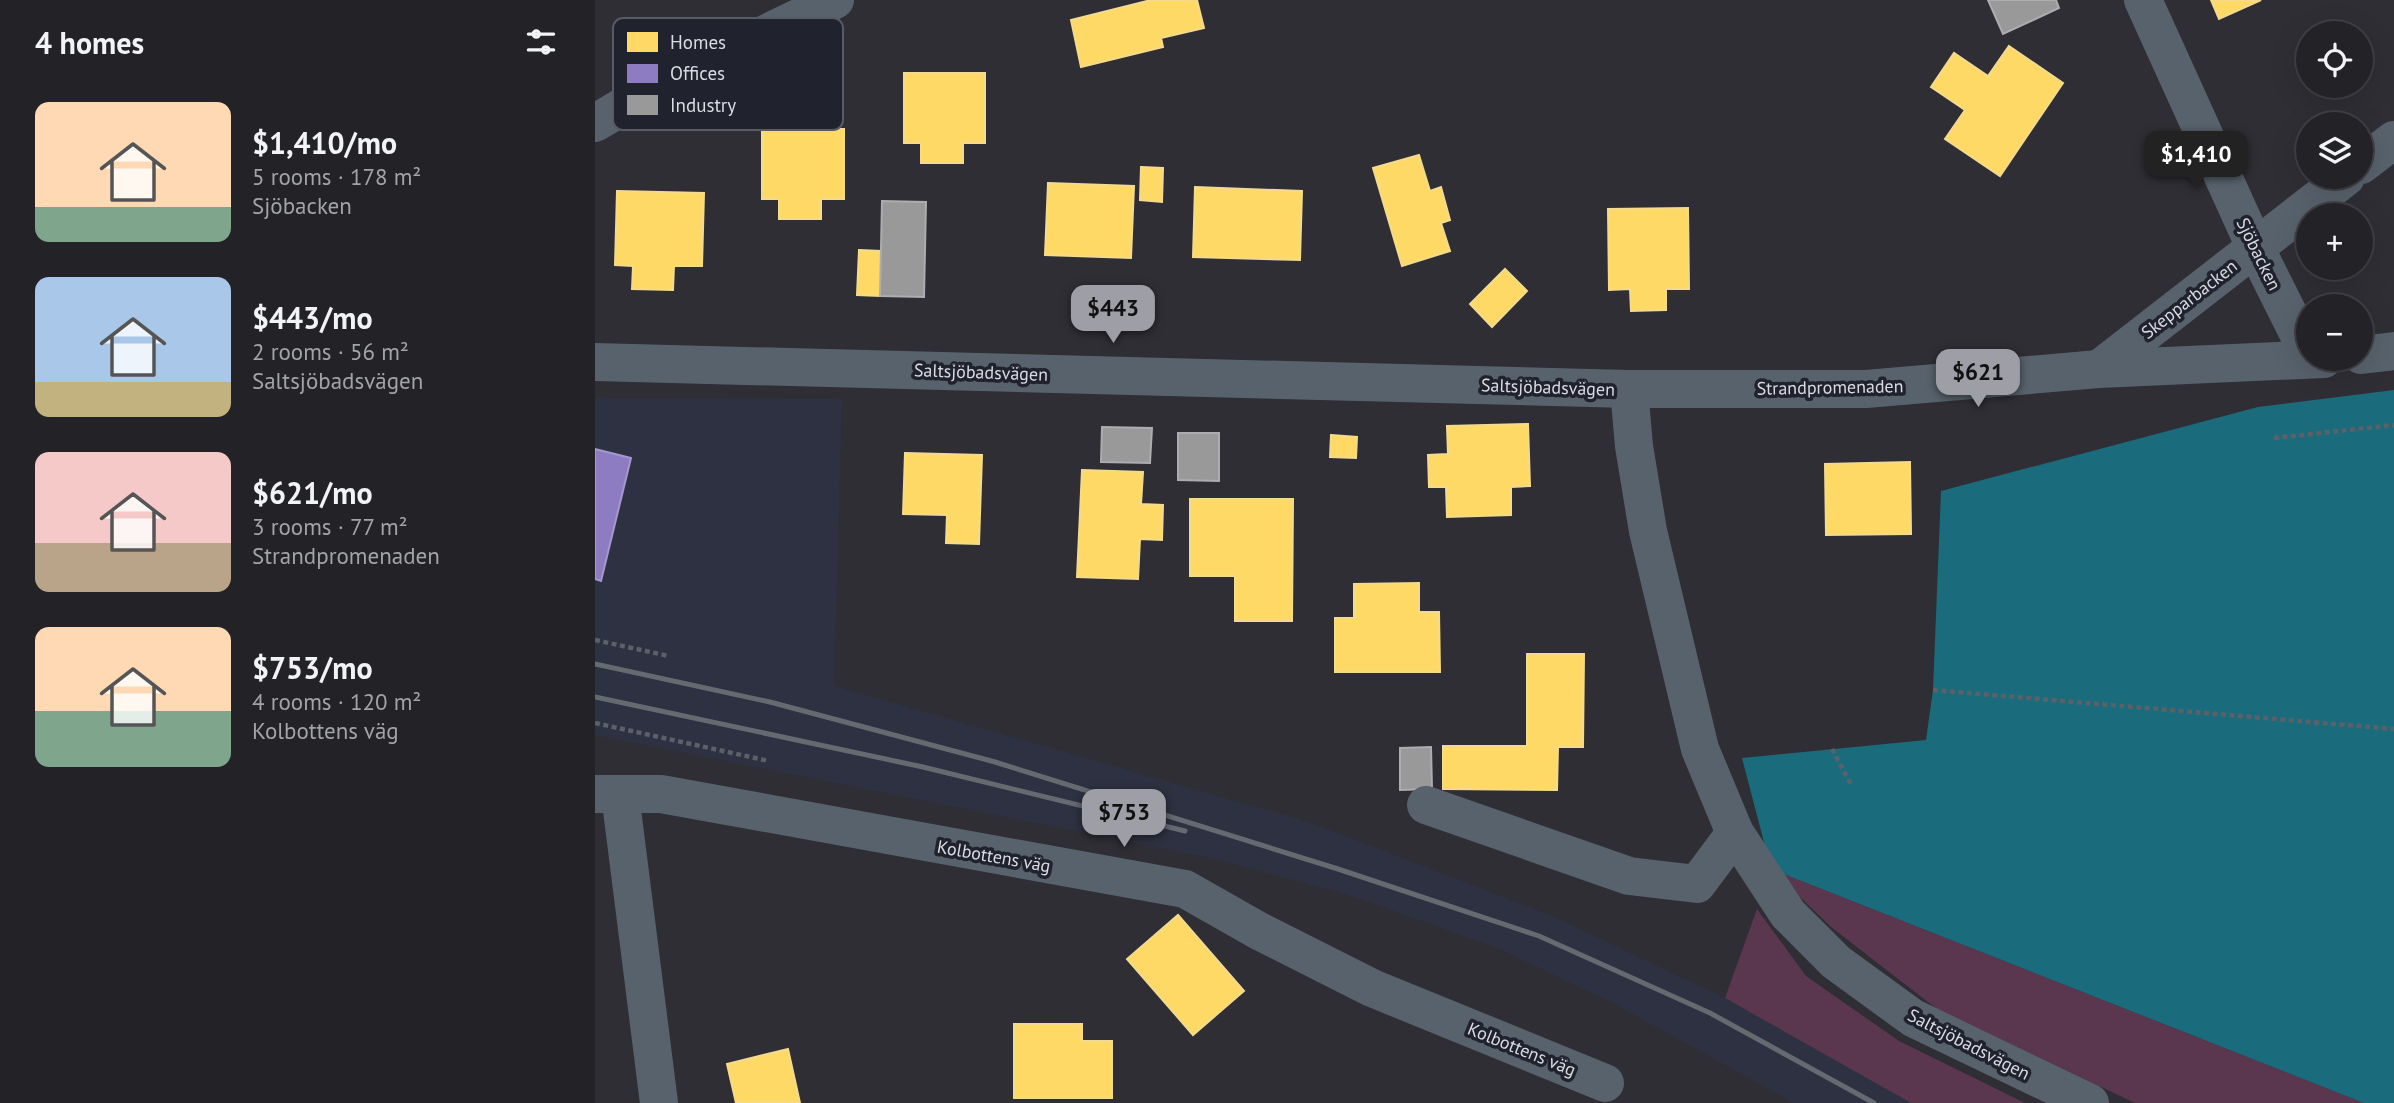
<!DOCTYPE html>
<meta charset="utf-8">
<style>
:root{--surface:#222227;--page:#2a2a2f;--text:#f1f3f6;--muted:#a2a4a7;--line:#3f3f44;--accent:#9e9ea6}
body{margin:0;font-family:"PT Sans",sans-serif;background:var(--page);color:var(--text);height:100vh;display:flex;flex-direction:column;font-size:26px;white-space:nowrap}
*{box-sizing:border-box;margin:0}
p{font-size:23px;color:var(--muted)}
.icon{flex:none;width:38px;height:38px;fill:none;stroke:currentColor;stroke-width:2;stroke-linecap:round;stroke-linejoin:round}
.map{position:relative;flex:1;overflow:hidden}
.sheet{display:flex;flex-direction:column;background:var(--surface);width:595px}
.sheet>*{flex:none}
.controls{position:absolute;left:1701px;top:21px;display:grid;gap:14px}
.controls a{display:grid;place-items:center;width:77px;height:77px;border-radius:50%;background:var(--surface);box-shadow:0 7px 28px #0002,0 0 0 2px var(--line);font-size:35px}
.price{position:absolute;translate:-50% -60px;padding:0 16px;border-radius:14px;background:var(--accent);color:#111;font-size:23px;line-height:46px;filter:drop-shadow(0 2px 4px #0008)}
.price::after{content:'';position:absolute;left:50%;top:42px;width:21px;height:16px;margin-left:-10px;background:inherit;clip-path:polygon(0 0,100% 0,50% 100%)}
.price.on{background:#222;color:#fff}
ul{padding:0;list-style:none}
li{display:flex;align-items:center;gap:21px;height:175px;padding:0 35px}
li span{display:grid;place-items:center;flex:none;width:196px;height:140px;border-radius:14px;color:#555}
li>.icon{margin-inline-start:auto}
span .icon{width:84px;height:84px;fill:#fffc;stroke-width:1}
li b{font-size:30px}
h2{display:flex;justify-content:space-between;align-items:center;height:84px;padding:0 35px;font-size:30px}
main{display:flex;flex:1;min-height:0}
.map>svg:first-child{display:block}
</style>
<main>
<section class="sheet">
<h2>4 homes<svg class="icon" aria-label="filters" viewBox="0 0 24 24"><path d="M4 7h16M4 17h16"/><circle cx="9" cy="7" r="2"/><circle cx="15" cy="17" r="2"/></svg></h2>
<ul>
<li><span style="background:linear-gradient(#ffd9b3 75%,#7fa58c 0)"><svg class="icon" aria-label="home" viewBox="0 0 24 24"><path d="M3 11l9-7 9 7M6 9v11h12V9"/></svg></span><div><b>$1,410/mo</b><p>5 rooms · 178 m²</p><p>Sjöbacken</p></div></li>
<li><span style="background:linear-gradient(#a9c7e8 75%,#c2b280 0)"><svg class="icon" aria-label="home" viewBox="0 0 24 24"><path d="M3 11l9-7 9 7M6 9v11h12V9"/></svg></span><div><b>$443/mo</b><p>2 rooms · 56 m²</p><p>Saltsjöbadsvägen</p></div></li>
<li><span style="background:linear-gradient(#f6c9c9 65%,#b9a48a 0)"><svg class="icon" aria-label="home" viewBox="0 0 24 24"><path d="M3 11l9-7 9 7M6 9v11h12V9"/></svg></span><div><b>$621/mo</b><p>3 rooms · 77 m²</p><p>Strandpromenaden</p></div></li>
<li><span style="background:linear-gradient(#ffd9b3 60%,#7fa58c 0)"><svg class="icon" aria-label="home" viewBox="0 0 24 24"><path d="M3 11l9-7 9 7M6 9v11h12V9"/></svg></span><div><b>$753/mo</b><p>4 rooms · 120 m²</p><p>Kolbottens väg</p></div></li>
</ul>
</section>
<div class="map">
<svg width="1799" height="1103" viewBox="0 0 1799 1103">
<rect width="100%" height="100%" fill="#2e2e34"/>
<polygon fill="#2e3141" points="0,398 247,399 239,686 714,822 955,915 1130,998 1316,1103 1199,1103 1018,1003 902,948 748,893 611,857 0,735"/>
<g fill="#5a374f">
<polygon points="1176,869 1769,1103 1540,1103 1342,1009 1236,927"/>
<polygon points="1162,909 1211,976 1304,1041 1430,1103 1316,1103 1130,998"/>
</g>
<polygon fill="#1a6c7d" points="1799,390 1799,1103 1769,1103 1176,869 1147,758 1331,740 1338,690 1346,491 1663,407"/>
<g fill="#ffd966" stroke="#f4da8c" stroke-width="2">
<polygon points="556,0 602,0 609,28 566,38 568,47 486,67 476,20"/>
<polygon points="1616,0 1666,0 1624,19"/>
<polygon points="1414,46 1468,83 1405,176 1350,139 1370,110 1336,87 1359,53 1393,76"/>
<polygon points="309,73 390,73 390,143 368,143 368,163 326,163 326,143 309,143"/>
<polygon points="167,129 249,129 249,199 226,199 226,219 184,219 184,199 167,199"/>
<polygon points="824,155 835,191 846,187 855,220 846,223 855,251 807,266 778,168"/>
<polygon points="546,167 568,168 567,202 545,200"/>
<polygon points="453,183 539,186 536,258 450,255"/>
<polygon points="600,187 707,191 705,260 598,257"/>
<polygon points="22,191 109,193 107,266 79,266 78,290 37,289 38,266 20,265"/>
<polygon points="1093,208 1094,289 1071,289 1071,310 1036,311 1035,289 1014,290 1013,209"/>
<polygon points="264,250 286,251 285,296 262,295"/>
<polygon points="910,269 932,291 897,327 875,304"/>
<polygon points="933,424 935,486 916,487 916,515 852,517 851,487 834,487 833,455 853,454 852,426"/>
<polygon points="736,435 762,437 761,458 735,457"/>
<polygon points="310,453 387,455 384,544 351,543 352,515 308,514"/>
<polygon points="1315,462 1316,534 1231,535 1230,464"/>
<polygon points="487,470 548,472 546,504 568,505 567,540 545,539 543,579 482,577"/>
<polygon points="595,499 698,499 697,621 640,621 640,576 595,576"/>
<polygon points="824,583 824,612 844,612 845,672 740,672 740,618 759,618 759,584"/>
<polygon points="932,654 989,654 988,747 963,747 962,790 848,789 848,746 932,746"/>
<polygon points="583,915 649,991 598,1035 532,959"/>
<polygon points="419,1024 487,1024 487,1041 517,1041 517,1098 419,1098"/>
<polygon points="193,1049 205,1103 141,1103 132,1064"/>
</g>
<polygon fill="#8e7cc3" stroke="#a598cd" stroke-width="2" points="0,449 36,458 6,581 0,579"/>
<g fill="#999" stroke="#acadb0" stroke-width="2">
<polygon points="1393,0 1461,0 1464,8 1408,34"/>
<polygon points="287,201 331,202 329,297 285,296"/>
<polygon points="507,427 557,428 555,463 506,462"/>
<polygon points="583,433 624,433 624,481 583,480"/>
<polygon points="836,747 837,789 805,790 805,748"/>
</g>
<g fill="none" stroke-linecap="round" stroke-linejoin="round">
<g stroke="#5a6169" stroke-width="4.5" stroke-dasharray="5 3.5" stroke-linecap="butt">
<polyline points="1679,438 1799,425"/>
<polyline points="0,640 74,656"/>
<polyline points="1338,690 1799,729"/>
<polyline points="0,723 174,761"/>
<polyline points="1237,749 1257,786"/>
</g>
<g stroke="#58626c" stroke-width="38">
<polyline points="1548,0 1660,247 1713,353"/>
<polyline points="0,123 59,88 240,0"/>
<polyline points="1766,165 1799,140"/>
<polyline points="1766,355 1799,351"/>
<polyline points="0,362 1034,389 1271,389 1504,369 1729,359"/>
<polyline points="1504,369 1751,177"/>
<polyline points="1034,389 1039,446 1053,531 1105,749 1140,833 1193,914 1241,962 1318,1018 1495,1103"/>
<polyline points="0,794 66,794 590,889 664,931 777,988 1010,1083"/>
<polyline points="25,794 64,1103"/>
<polyline points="831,805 1034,876 1102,884 1140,833"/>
</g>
<g stroke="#656a71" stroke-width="5">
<polyline points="0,664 175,702 400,762 743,869 944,936 1115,1013 1279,1103"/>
<polyline points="0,697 328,767 590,831"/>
</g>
</g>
<g text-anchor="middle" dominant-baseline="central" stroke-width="7" stroke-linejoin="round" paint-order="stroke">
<g font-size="18" fill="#dadbe4" stroke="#20222e">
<text transform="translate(1664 254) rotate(64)">Sjöbacken</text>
<text transform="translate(1594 299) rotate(-38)">Skepparbacken</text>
<text transform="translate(386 372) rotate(2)">Saltsjöbadsvägen</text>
<text transform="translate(953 387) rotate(2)">Saltsjöbadsvägen</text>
<text transform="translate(1235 387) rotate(-1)">Strandpromenaden</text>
<text transform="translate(399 856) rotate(10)">Kolbottens väg</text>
<text transform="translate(1374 1044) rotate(27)">Saltsjöbadsvägen</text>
<text transform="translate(927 1049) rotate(22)">Kolbottens väg</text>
</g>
</g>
<rect x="18" y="18" width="230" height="112" rx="10" fill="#20222e" stroke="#585a65" stroke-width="2"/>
<rect x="32" y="32" width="31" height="20" fill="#ffd966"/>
<rect x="32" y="64" width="31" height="19" fill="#8e7cc3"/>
<rect x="32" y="95" width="31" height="20" fill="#999"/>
<g font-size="19" fill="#dadbe4">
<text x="75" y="49">Homes</text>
<text x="75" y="80">Offices</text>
<text x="75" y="112">Industry</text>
</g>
</svg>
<div class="controls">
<a><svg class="icon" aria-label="locate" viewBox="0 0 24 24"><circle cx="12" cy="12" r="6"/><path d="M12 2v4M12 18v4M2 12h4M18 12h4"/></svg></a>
<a><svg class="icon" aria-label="layers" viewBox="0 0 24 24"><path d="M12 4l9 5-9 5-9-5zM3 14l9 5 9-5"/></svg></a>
<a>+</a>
<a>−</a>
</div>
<b class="price on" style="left:1601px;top:191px">$1,410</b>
<b class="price" style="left:518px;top:345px">$443</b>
<b class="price" style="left:1383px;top:409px">$621</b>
<b class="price" style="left:529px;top:849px">$753</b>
</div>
</main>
